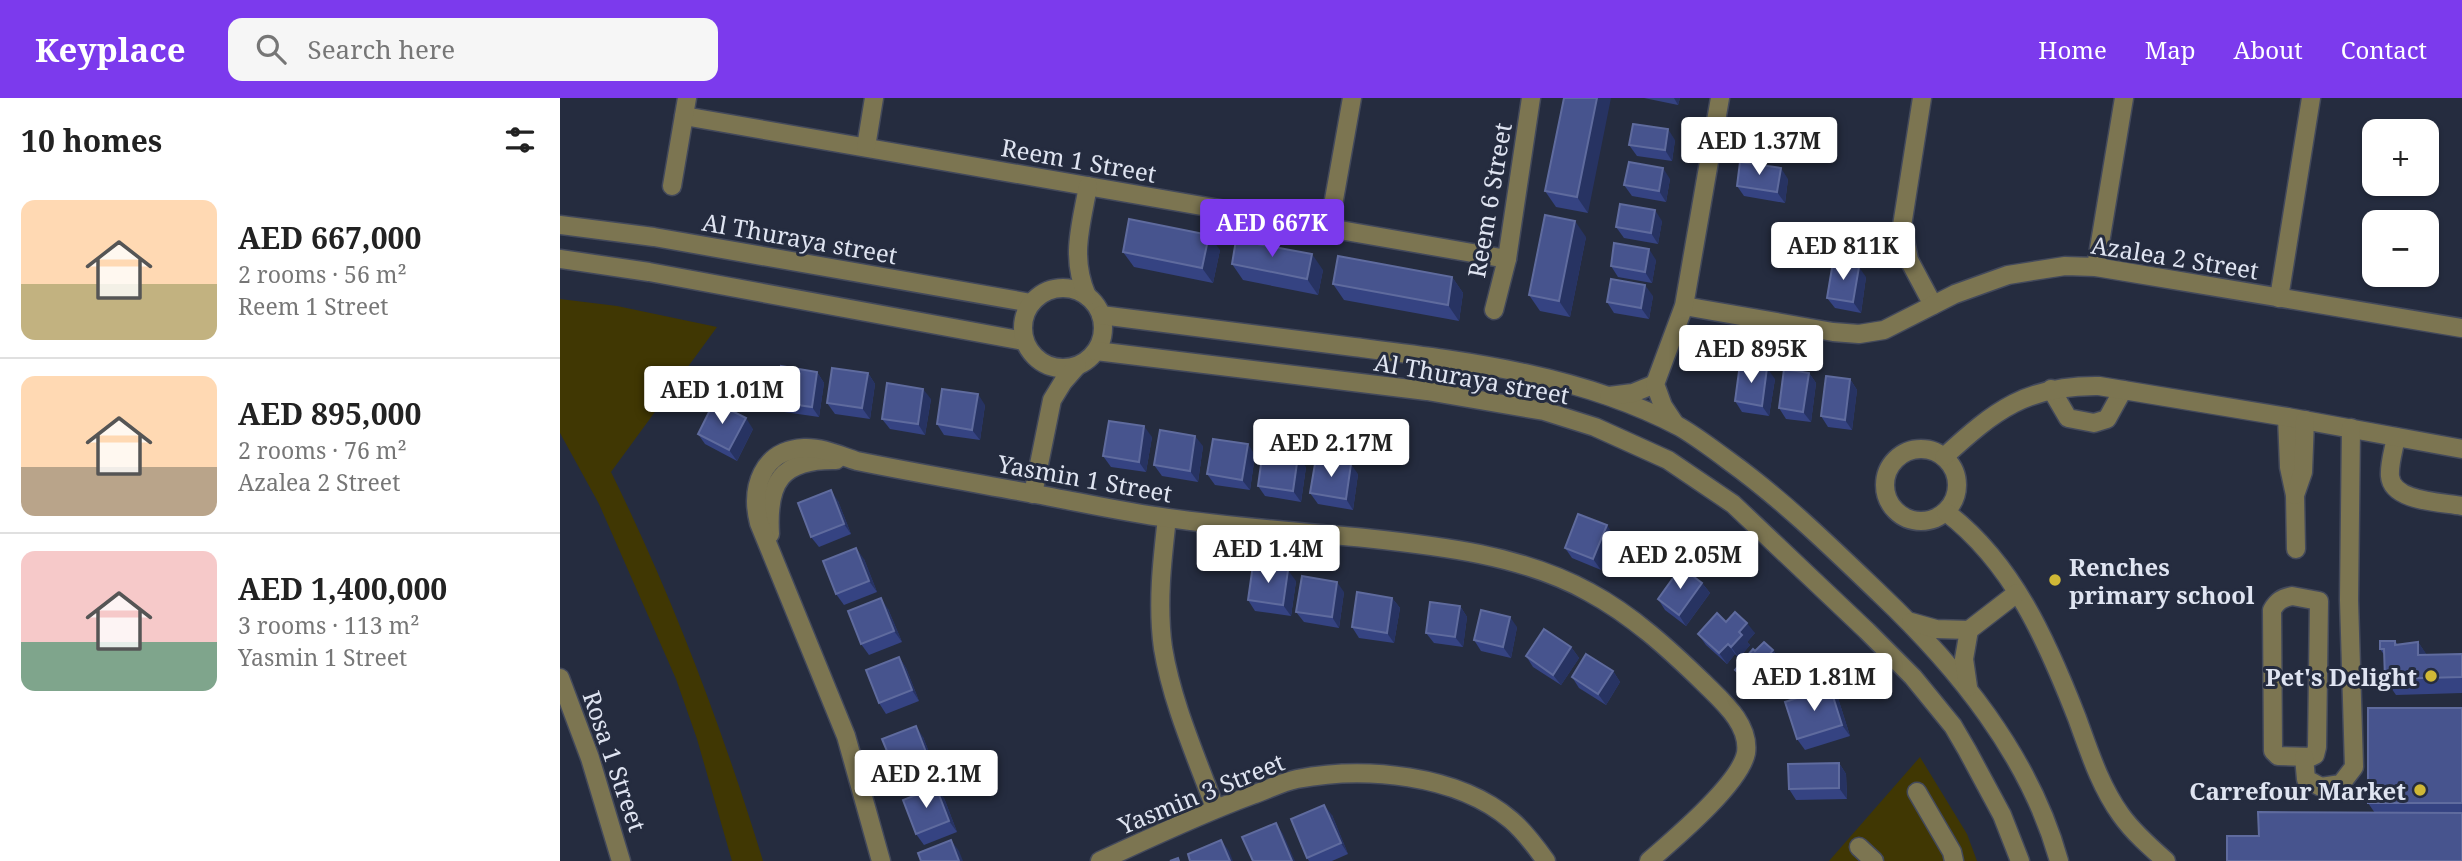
<!DOCTYPE html>
<meta charset="utf-8">
<style>
:root{--surface:#fff;--page:#f6f6f6;--text:#222;--muted:#767676;--line:#e0e0e0;--accent:#7c3aed}
body{margin:0;font-family:"Noto Serif",serif;background:var(--page);color:var(--text);height:100vh;display:flex;flex-direction:column;font-size:26px;white-space:nowrap}
*{box-sizing:border-box;margin:0}
p{font-size:23px;color:var(--muted)}
.icon{flex:none;width:38px;height:38px;fill:none;stroke:currentColor;stroke-width:2;stroke-linecap:round;stroke-linejoin:round}
.map{position:relative;flex:1;overflow:hidden}
.sheet{display:flex;flex-direction:column;background:var(--surface);width:560px}
.sheet>*{flex:none}
.buttons{position:absolute;left:1802px;top:21px;display:grid;gap:14px}
.buttons a{display:grid;place-items:center;width:77px;height:77px;border-radius:14px;background:var(--surface);box-shadow:0 2px 5px #0004;font-size:35px}
.price{position:absolute;translate:-50% -60px;padding:0 16px;border-radius:7px;background:#fff;color:#222;font-size:23px;line-height:46px;filter:drop-shadow(0 2px 4px #0008)}
.price::after{content:'';position:absolute;left:50%;top:42px;width:21px;height:16px;margin-left:-10px;background:inherit;clip-path:polygon(0 0,100% 0,50% 100%)}
.price.current{background:var(--accent);color:#fff}
ul{padding:0;list-style:none}
li{display:flex;align-items:center;gap:21px;height:175px;padding:0 21px}
li+li{border-top:2px solid var(--line)}
li span{display:grid;place-items:center;flex:none;width:196px;height:140px;border-radius:14px;color:#555}
li>.icon{margin-inline-start:auto}
span .icon{width:84px;height:84px;fill:#fffc;stroke-width:1}
li b{font-size:30px}
h2{display:flex;justify-content:space-between;align-items:center;height:84px;padding:0 21px;font-size:30px}
header{display:flex;align-items:center;gap:42px;box-sizing:border-box;height:98px;padding:0 35px;background:var(--accent);color:#fff}
header strong{font-size:33px}
nav{display:flex;gap:38px;margin-inline-start:auto;font-size:24px}
.search{width:490px;height:63px;background:var(--page);display:flex;align-items:center;gap:18px;box-sizing:border-box;padding:0 24px;border-radius:14px;color:var(--muted);font-size:26px}
main{display:flex;flex:1;min-height:0}
.map>svg:first-child{display:block}
</style>
<header>
<strong>Keyplace</strong>
<div class="search"><svg class="icon" aria-label="search" viewBox="0 0 24 24"><circle cx="10" cy="10" r="6"/><path d="M15 15l6 6"/></svg>Search here</div>
<nav><a>Home</a><a>Map</a><a>About</a><a>Contact</a></nav>
</header>
<main>
<section class="sheet">
<h2>10 homes<svg class="icon" aria-label="filters" viewBox="0 0 24 24"><path d="M4 7h16M4 17h16"/><circle cx="9" cy="7" r="2"/><circle cx="15" cy="17" r="2"/></svg></h2>
<ul>
<li><span style="background:linear-gradient(#ffd9b3 60%,#c2b280 0)"><svg class="icon" aria-label="home" viewBox="0 0 24 24"><path d="M3 11l9-7 9 7M6 9v11h12V9"/></svg></span><div><b>AED 667,000</b><p>2 rooms · 56 m²</p><p>Reem 1 Street</p></div></li>
<li><span style="background:linear-gradient(#ffd9b3 65%,#b9a48a 0)"><svg class="icon" aria-label="home" viewBox="0 0 24 24"><path d="M3 11l9-7 9 7M6 9v11h12V9"/></svg></span><div><b>AED 895,000</b><p>2 rooms · 76 m²</p><p>Azalea 2 Street</p></div></li>
<li><span style="background:linear-gradient(#f6c9c9 65%,#7fa58c 0)"><svg class="icon" aria-label="home" viewBox="0 0 24 24"><path d="M3 11l9-7 9 7M6 9v11h12V9"/></svg></span><div><b>AED 1,400,000</b><p>3 rooms · 113 m²</p><p>Yasmin 1 Street</p></div></li>
</ul>
</section>
<div class="map">
<svg width="1902" height="763" viewBox="0 0 1902 763">
<rect width="100%" height="100%" fill="#252c3f"/>
<g fill="#403703">
<path d="M0 201 57 208 157 229 51 374C113 500 162 629 203 763H172L137 641 116 581 39 406 0 335Z"/>
<polygon points="1360,659 1407,736 1417,763 1269,763"/>
</g>
<g fill="none" stroke-linecap="round" stroke-linejoin="round">
<g stroke="#43495b" stroke-width="21">
<g id="minor">
<polyline points="1362,0 1342,128 1349,162 1373,207"/>
<polyline points="124,18 947,161"/>
<polyline points="306,49 314,0"/>
<polyline points="112,88 127,0"/>
<polyline points="0,127 94,139 471,205"/>
<polyline points="769,130 792,0"/>
<polyline points="0,161 89,174 464,243"/>
<polyline points="1536,169 1564,0"/>
<circle cx="503" cy="230" r="40"/>
<path d="M527 198C510 159 521 128 528 88"/>
<polyline points="1719,200 1751,0"/>
<polyline points="1124,208 1273,234 1299,236 1324,232 1395,196 1448,177 1505,168 1536,169 1902,230"/>
<polyline points="934,212 947,161 971,0"/>
<path d="M541 217C626 228 710 239 794 249 905 263 1020 276 1120 329 1137 339 1153 351 1169 363 1223 402 1271 449 1320 496 1397 569 1470 658 1499 763"/>
<polyline points="536,253 867,293 984,313 1035,329 1108,362 1173,406 1307,533 1353,579 1393,628 1407,652 1442,717 1460,763"/>
<polyline points="1491,291 1508,320 1534,325 1547,321 1563,292"/>
<polyline points="1049,298 1073,295 1095,286"/>
<polyline points="1727,319 1729,369 1735,397 1736,451"/>
<polyline points="1115,326 1103,308 1095,286 1124,208 1160,0"/>
<path d="M1836 339C1834 351 1829 366 1830 378 1832 404 1882 404 1902 408"/>
<circle cx="1361" cy="387" r="36"/>
<path d="M1384 359C1435 312 1467 287 1539 288L1727 319 1902 351"/>
<polyline points="473,396 492,302 503,284 517,268"/>
<polyline points="1735,397 1743,374 1745,322"/>
<path d="M1386 414C1453 465 1487 543 1517 620 1529 653 1540 688 1561 717 1573 734 1590 749 1606 763"/>
<path d="M607 420C602 463 597 507 603 550 612 605 636 658 655 710"/>
<path d="M210 436C207 384 221 361 276 362"/>
<path d="M1732 498 1759 503 1757 649 1755 657 1751 659 1718 658 1713 653 1712 512C1717 503 1722 500 1732 498Z"/>
<polyline points="1351,524 1376,531 1409,532"/>
<polyline points="0,580 30,660 61,763"/>
<polyline points="1408,589 1404,561 1409,532 1457,495"/>
<polyline points="1744,659 1746,681 1761,689 1781,686 1794,669 1789,502 1791,330"/>
<polyline points="1357,694 1392,754 1394,763"/>
<polyline points="1299,749 1314,763"/>
<path d="M321 763 286 638 199 425C190 390 202 352 244 350 262 349 281 358 297 363 356 375 415 385 475 396 519 404 563 414 608 420 673 429 739 434 805 440 880 448 962 457 1029 494 1072 517 1109 551 1144 585 1162 603 1190 626 1186 655 1180 686 1113 742 1089 763"/>
<path d="M540 763C590 740 640 716 692 697 707 692 722 684 737 681 804 668 897 676 951 722 964 733 976 749 986 763"/>
</g>
</g>
<use href="#minor" stroke="#7c7551" stroke-width="18"/>
</g>
<g fill="#354382">
<polygon points="1004,0 1028,115 996,109 985,93"/>
<polygon points="1084,0 1120,0 1118,7"/>
<polygon points="1231,32 1238,43 1235,63 1192,55 1185,44"/>
<polygon points="1115,42 1112,63 1077,58 1069,47"/>
<polygon points="1110,81 1106,104 1072,98 1064,87"/>
<polygon points="1228,81 1225,105 1184,98 1177,88"/>
<polygon points="1102,123 1098,146 1064,140 1056,129"/>
<polygon points="1026,139 1010,219 980,213 969,197"/>
<polygon points="660,152 653,185 574,169 563,154"/>
<polygon points="1096,162 1092,185 1058,179 1051,168"/>
<polygon points="672,166 763,172 758,197 683,182"/>
<polygon points="892,179 903,195 899,223 784,202 773,186"/>
<polygon points="1306,179 1301,215 1275,210 1267,200"/>
<polygon points="1093,198 1089,221 1054,215 1047,204"/>
<polygon points="257,274 264,285 259,319 224,314 216,304"/>
<polygon points="308,275 315,286 310,321 275,316 267,305"/>
<polygon points="1249,275 1256,285 1251,324 1226,321 1219,310"/>
<polygon points="1215,281 1209,318 1182,314 1175,303"/>
<polygon points="1290,281 1297,292 1292,332 1268,329 1261,318"/>
<polygon points="371,301 365,337 330,331 322,321"/>
<polygon points="425,307 420,342 384,337 377,326"/>
<polygon points="193,331 177,363 145,346 138,336"/>
<polygon points="592,339 586,374 551,369 543,358"/>
<polygon points="643,348 638,384 602,378 594,367"/>
<polygon points="695,357 690,392 655,387 647,376"/>
<polygon points="746,369 741,404 705,398 698,388"/>
<polygon points="798,376 793,412 758,406 750,395"/>
<polygon points="278,403 291,436 259,449 251,439"/>
<polygon points="1054,438 1041,472 1012,460 1005,450"/>
<polygon points="304,461 317,494 284,507 276,496"/>
<polygon points="736,483 731,518 695,513 688,502"/>
<polygon points="1142,485 1150,495 1126,528 1105,512 1098,501"/>
<polygon points="784,494 779,530 744,524 736,514"/>
<polygon points="832,500 840,510 834,545 799,540 792,529"/>
<polygon points="900,508 907,519 903,549 874,545 866,535"/>
<polygon points="328,511 342,544 309,557 301,546"/>
<polygon points="1166,524 1195,535 1187,544 1190,547 1179,560 1175,556 1167,566 1146,547 1138,536"/>
<polygon points="957,529 951,560 921,553 914,542"/>
<polygon points="1835,543 1838,547 1858,544 1866,556 1902,556 1902,595 1836,597 1825,581 1825,558 1820,551"/>
<polygon points="1011,549 1019,560 1001,587 973,569 966,558"/>
<polygon points="1213,552 1221,563 1219,564 1233,580 1217,598 1211,592 1203,601 1183,582 1175,572 1195,553"/>
<polygon points="339,559 346,570 359,603 326,616 319,605"/>
<polygon points="1053,573 1060,584 1046,607 1019,590 1012,579"/>
<polygon points="1278,600 1290,638 1245,652 1237,641"/>
<polygon points="1902,610 1902,763 1699,738 1815,715 1808,705"/>
<polygon points="363,639 376,672 343,685 336,675"/>
<polygon points="1279,665 1286,676 1287,701 1236,702 1229,691"/>
<polygon points="384,700 397,734 364,747 356,736"/>
<polygon points="772,717 788,756 772,763 749,763 747,760"/>
</g>
<g fill="#273362">
<polygon points="1037,0 1051,0 1028,115 1017,99"/>
<polygon points="1114,0 1120,0 1118,7"/>
<polygon points="1108,31 1115,42 1112,63 1105,52"/>
<polygon points="1231,32 1238,43 1235,63 1227,52"/>
<polygon points="1103,70 1110,81 1106,104 1099,93"/>
<polygon points="1221,70 1228,81 1225,105 1217,94"/>
<polygon points="1095,112 1102,123 1098,146 1091,135"/>
<polygon points="1015,123 1026,139 1010,219 999,203"/>
<polygon points="649,137 660,152 653,185 642,170"/>
<polygon points="1089,151 1096,162 1092,185 1085,174"/>
<polygon points="752,156 763,172 758,197 747,181"/>
<polygon points="1299,169 1306,179 1301,215 1293,204"/>
<polygon points="892,179 903,195 899,223 888,207"/>
<polygon points="1085,187 1093,198 1089,221 1081,210"/>
<polygon points="1207,270 1215,281 1209,318 1202,308"/>
<polygon points="257,274 264,285 259,319 252,309"/>
<polygon points="308,275 315,286 310,321 302,310"/>
<polygon points="1249,275 1256,285 1251,324 1243,314"/>
<polygon points="1290,281 1297,292 1292,332 1285,322"/>
<polygon points="363,291 371,301 365,337 358,326"/>
<polygon points="418,296 425,307 420,342 412,332"/>
<polygon points="186,320 193,331 177,363 169,352"/>
<polygon points="584,328 592,339 586,374 579,364"/>
<polygon points="635,338 643,348 638,384 630,373"/>
<polygon points="688,346 695,357 690,392 682,382"/>
<polygon points="738,358 746,369 741,404 733,393"/>
<polygon points="791,366 798,376 793,412 786,401"/>
<polygon points="271,392 278,403 291,436 284,426"/>
<polygon points="1047,427 1054,438 1041,472 1033,461"/>
<polygon points="296,450 304,461 317,494 309,483"/>
<polygon points="728,472 736,483 731,518 723,507"/>
<polygon points="777,484 784,494 779,530 772,519"/>
<polygon points="1142,485 1150,495 1126,528 1119,517"/>
<polygon points="321,500 328,511 342,544 334,533"/>
<polygon points="832,500 840,510 834,545 827,535"/>
<polygon points="900,508 907,519 903,549 895,539"/>
<polygon points="950,519 957,529 951,560 943,549"/>
<polygon points="1187,525 1195,535 1187,544 1190,547 1179,560 1171,549 1179,534"/>
<polygon points="1858,544 1869,560 1858,557"/>
<polygon points="1168,546 1175,556 1167,566 1159,555"/>
<polygon points="1011,549 1019,560 1001,587 993,577"/>
<polygon points="1213,552 1221,563 1212,572 1205,562"/>
<polygon points="339,559 346,570 359,603 352,592"/>
<polygon points="1225,570 1233,580 1217,598 1209,588"/>
<polygon points="1053,573 1060,584 1046,607 1038,596"/>
<polygon points="1203,582 1211,592 1203,601 1196,590"/>
<polygon points="1270,589 1278,600 1290,638 1282,627"/>
<polygon points="356,628 363,639 376,672 369,662"/>
<polygon points="1279,665 1286,676 1287,701 1279,690"/>
<polygon points="376,689 384,700 397,734 389,723"/>
<polygon points="764,707 772,717 788,756 781,745"/>
<polygon points="716,725 723,736 735,763 732,763"/>
<polygon points="391,742 399,753 403,763 399,763"/>
<polygon points="661,742 669,753 673,763 670,763"/>
</g>
<g fill="#47548e" stroke="#5f6b9e" stroke-width="2">
<polygon points="1004,0 1037,0 1017,99 985,93"/>
<polygon points="1188,25 1231,32 1227,52 1185,44"/>
<polygon points="1073,26 1108,31 1105,52 1069,47"/>
<polygon points="1069,64 1103,70 1099,93 1064,87"/>
<polygon points="1180,64 1221,70 1217,94 1177,88"/>
<polygon points="1060,106 1095,112 1091,135 1056,129"/>
<polygon points="985,117 1015,123 999,203 969,197"/>
<polygon points="569,121 649,137 642,170 563,154"/>
<polygon points="676,142 752,156 747,181 672,166"/>
<polygon points="1054,145 1089,151 1085,174 1051,168"/>
<polygon points="778,158 892,179 888,207 773,186"/>
<polygon points="1273,164 1299,169 1293,204 1267,200"/>
<polygon points="1051,181 1085,187 1081,210 1047,204"/>
<polygon points="1180,266 1207,270 1202,308 1175,303"/>
<polygon points="221,268 257,274 252,309 216,304"/>
<polygon points="272,270 308,275 302,310 267,305"/>
<polygon points="1224,271 1249,275 1243,314 1219,310"/>
<polygon points="1266,278 1290,281 1285,322 1261,318"/>
<polygon points="327,285 363,291 358,326 322,321"/>
<polygon points="382,291 418,296 412,332 377,326"/>
<polygon points="154,304 186,320 169,352 138,336"/>
<polygon points="549,323 584,328 579,364 543,358"/>
<polygon points="600,332 635,338 630,373 594,367"/>
<polygon points="653,341 688,346 682,382 647,376"/>
<polygon points="703,352 738,358 733,393 698,388"/>
<polygon points="756,360 791,366 786,401 750,395"/>
<polygon points="271,392 284,426 251,439 238,405"/>
<polygon points="1018,416 1047,427 1033,461 1005,450"/>
<polygon points="296,450 309,483 276,496 263,463"/>
<polygon points="693,467 728,472 723,507 688,502"/>
<polygon points="1121,469 1142,485 1119,517 1098,501"/>
<polygon points="742,478 777,484 772,519 736,514"/>
<polygon points="797,494 832,500 827,535 792,529"/>
<polygon points="321,500 334,533 301,546 288,513"/>
<polygon points="870,504 900,508 895,539 866,535"/>
<polygon points="921,512 950,519 943,549 914,542"/>
<polygon points="1175,514 1187,525 1179,534 1182,537 1171,549 1168,546 1159,555 1138,536 1157,515 1166,524"/>
<polygon points="984,531 1011,549 993,577 966,558"/>
<polygon points="1820,543 1835,543 1835,547 1858,544 1858,557 1902,556 1902,579 1825,581 1824,551 1820,551"/>
<polygon points="1204,544 1213,552 1205,562 1211,567 1216,562 1225,570 1209,588 1203,582 1196,590 1175,572 1193,551 1195,553"/>
<polygon points="1026,556 1053,573 1038,596 1012,579"/>
<polygon points="339,559 352,592 319,605 306,572"/>
<polygon points="1270,589 1282,627 1237,641 1225,604"/>
<rect x="1808" y="610" width="94" height="95"/>
<polygon points="356,628 369,662 336,675 322,641"/>
<polygon points="1279,665 1279,690 1229,691 1228,666"/>
<polygon points="376,689 389,723 356,736 343,702"/>
<polygon points="764,707 781,745 747,760 731,721"/>
<polygon points="1698,714 1902,715 1902,763 1667,763 1667,738 1699,738"/>
<polygon points="716,725 732,763 693,763 682,739"/>
<polygon points="391,742 399,763 361,763 358,755"/>
<polygon points="661,742 670,763 630,763 628,756"/>
<polygon points="618,760 619,763 610,763"/>
</g>
<g fill="#d0b836" stroke="#252c3f" stroke-width="2.5">
<circle cx="1495" cy="482" r="7"/>
<circle cx="1871" cy="578" r="7"/>
<circle cx="1860" cy="692" r="7"/>
</g>
<g text-anchor="middle" dominant-baseline="central" stroke-width="6" stroke-linejoin="round" paint-order="stroke">
<g font-size="24" fill="#dfe4f1" stroke="#252c3f">
<text transform="translate(519 62) rotate(10)">Reem 1 Street</text>
<text transform="translate(929 102) rotate(-80)">Reem 6 Street</text>
<text transform="translate(240 140) rotate(10)">Al Thuraya street</text>
<text transform="translate(1615 159) rotate(9)">Azalea 2 Street</text>
<text transform="translate(912 280) rotate(10)">Al Thuraya street</text>
<text transform="translate(525 380) rotate(10)">Yasmin 1 Street</text>
<text transform="translate(55 663) rotate(71)">Rosa 1 Street</text>
<text transform="translate(641 695) rotate(-22)">Yasmin 3 Street</text>
</g>
<g font-size="24" font-weight="bold" fill="#dfe4f1" stroke="#252c3f" text-anchor="end">
<text x="1509" y="468" text-anchor="start">Renches<tspan x="1509" dy="28">primary school</tspan></text>
<text x="1857" y="578">Pet's Delight</text>
<text x="1846" y="692">Carrefour Market</text>
</g>
</g>
</svg>
<div class="buttons">
<a>+</a>
<a>−</a>
</div>
<b class="price" style="left:1199px;top:79px">AED 1.37M</b>
<b class="price current" style="left:712px;top:161px">AED 667K</b>
<b class="price" style="left:1283px;top:184px">AED 811K</b>
<b class="price" style="left:1191px;top:287px">AED 895K</b>
<b class="price" style="left:162px;top:328px">AED 1.01M</b>
<b class="price" style="left:771px;top:381px">AED 2.17M</b>
<b class="price" style="left:708px;top:487px">AED 1.4M</b>
<b class="price" style="left:1120px;top:493px">AED 2.05M</b>
<b class="price" style="left:1254px;top:615px">AED 1.81M</b>
<b class="price" style="left:366px;top:712px">AED 2.1M</b>
</div>
</main>
